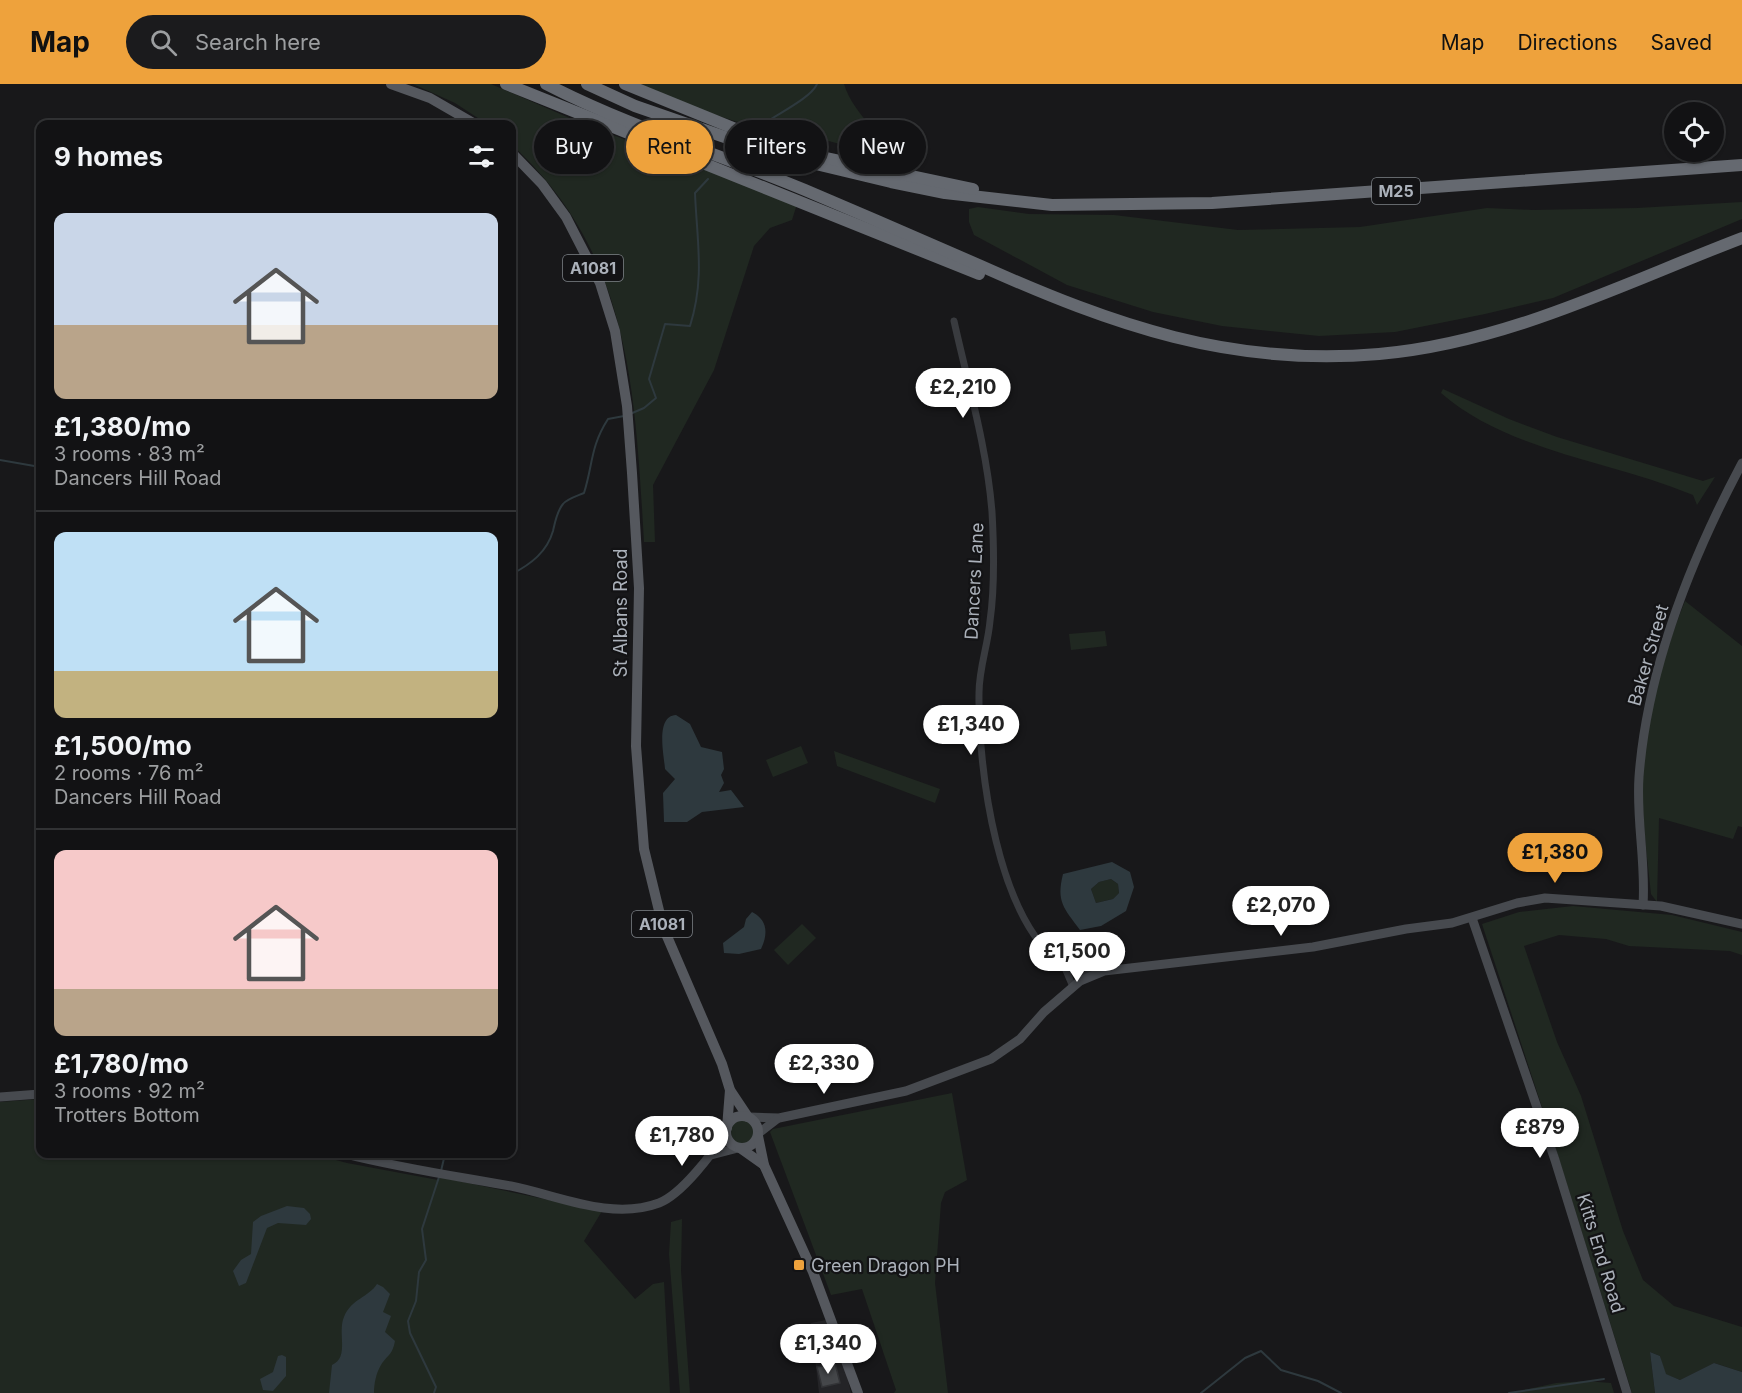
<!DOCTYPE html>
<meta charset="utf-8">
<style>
:root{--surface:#121214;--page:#1b1b1d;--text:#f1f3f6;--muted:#9c9ea0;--line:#313234;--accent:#eea23c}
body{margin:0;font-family:Inter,sans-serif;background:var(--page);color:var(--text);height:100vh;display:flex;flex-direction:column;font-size:22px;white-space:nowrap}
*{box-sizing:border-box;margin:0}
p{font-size:20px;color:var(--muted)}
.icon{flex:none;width:33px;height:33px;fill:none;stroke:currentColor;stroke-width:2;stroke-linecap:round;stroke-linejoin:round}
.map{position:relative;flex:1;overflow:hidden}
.side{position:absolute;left:36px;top:36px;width:480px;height:1038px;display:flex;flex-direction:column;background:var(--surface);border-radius:12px;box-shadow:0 2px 4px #0004,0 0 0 2px var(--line)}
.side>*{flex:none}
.top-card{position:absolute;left:534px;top:36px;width:570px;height:54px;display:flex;gap:12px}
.fabs{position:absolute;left:1664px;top:18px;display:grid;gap:12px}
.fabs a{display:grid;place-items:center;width:60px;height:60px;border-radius:50%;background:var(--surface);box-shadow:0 2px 4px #0004,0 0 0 2px var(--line);font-size:30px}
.price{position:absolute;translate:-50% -51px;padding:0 14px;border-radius:21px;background:#fff;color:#222;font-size:20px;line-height:39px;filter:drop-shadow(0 2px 3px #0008)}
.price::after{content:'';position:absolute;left:50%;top:36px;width:18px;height:14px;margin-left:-9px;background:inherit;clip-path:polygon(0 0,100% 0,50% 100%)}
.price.selected{background:var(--accent);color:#111}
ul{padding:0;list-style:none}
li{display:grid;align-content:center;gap:12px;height:318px;padding:0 18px}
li+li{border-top:2px solid var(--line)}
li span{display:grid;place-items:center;height:186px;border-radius:12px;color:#555}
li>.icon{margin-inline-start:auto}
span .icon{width:108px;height:108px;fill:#fffc;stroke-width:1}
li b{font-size:26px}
h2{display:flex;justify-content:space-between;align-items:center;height:72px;padding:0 18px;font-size:26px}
.pill{padding:0 21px;border-radius:27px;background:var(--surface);box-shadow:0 2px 4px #0004,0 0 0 2px var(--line);font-size:21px;line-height:54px}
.pill.selected{background:var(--accent);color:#111}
header{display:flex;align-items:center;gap:36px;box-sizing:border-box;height:84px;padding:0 30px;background:var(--accent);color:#111}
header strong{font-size:28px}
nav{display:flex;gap:33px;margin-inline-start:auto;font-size:21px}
.search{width:420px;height:54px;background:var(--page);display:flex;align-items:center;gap:15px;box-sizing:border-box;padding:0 21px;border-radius:33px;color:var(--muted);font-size:22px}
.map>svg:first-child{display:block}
</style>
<header>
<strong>Map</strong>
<div class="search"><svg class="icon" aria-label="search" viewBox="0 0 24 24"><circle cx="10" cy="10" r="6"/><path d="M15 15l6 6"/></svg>Search here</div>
<nav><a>Map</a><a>Directions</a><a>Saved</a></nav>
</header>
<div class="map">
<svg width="1742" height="1309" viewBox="0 0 1742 1309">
<rect width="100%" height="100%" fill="#18181a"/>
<polygon fill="#242427" points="826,1236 845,1283 851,1309 819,1309 811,1239"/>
<g fill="#202821">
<path d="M413 0H491L581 39 797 120 792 136 770 144 754 162 714 286 653 401 655 458H644C635 307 631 170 512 61V40H487L455 19Z"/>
<path d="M640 0H844C854 32 886 56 909 78L794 48H768L701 26Z"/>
<polygon points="1742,118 1742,135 1553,214 1485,230 1395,248 1319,252 1222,242 1153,228 1067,201 974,151 969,138 969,125 978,123 1029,130 1114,131 1238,146 1360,143 1487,124 1533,126 1637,124"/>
<path d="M1443 305 1509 335 1557 353 1703 397 1715 393 1697 421 1693 411C1611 377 1509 368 1441 309Z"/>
<path d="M1685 517 1742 562V743L1738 742 1733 755 1659 734 1657 818 1651 810C1648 781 1644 752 1643 723 1640 653 1659 582 1685 517Z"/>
<polygon points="1105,547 1107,562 1071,566 1069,550"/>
<polygon points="801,662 808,679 773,693 766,676"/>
<polygon points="834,667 940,705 935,719 837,682"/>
<polygon points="1111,795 1118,800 1119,809 1113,815 1096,819 1091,805 1099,798"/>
<polygon points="1573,822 1672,831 1742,848 1742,871 1730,867 1629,862 1606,855 1559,851 1524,862 1557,958 1581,1012 1623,1147 1643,1196 1674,1222 1742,1243 1742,1288 1714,1279 1680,1296 1665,1290 1660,1272 1650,1268 1655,1309 1632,1309 1559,1075 1482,840 1519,828"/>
<polygon points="802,840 816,854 788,881 774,866"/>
<polygon points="952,1009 967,1096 945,1108 941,1119 935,1199 948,1309 894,1309 896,1306 862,1205 831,1211 770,1048 773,1045"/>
<polygon points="40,1015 40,1070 323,1070 321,1072 347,1079 438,1096 439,1093 602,1127 584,1157 635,1215 653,1200 664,1198 670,1309 0,1309 0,1018"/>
<circle cx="743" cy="1048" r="12"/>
<polygon points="682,1135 681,1187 690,1309 680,1309 669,1170 671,1138"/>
<polygon points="1586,1297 1611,1299 1614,1309 1511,1309 1556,1299"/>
</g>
<g fill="#2e393e" fill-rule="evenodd">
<path d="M676 631 690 640 701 663 722 668 724 685 721 691 724 699 719 708 731 706 744 723 702 728 687 738H664L663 709 675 695 665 685C664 671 655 632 676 631Z"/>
<path d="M1112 778 1130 788 1134 803 1126 827 1101 842 1080 846C1064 824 1056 818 1063 790ZM1111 795 1118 800 1119 809 1113 815 1096 819 1091 805 1099 798Z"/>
<path d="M752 828C768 836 768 850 761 865L739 870 724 869 723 859 744 843 746 835Z"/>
<polygon points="287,1122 304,1124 310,1130 311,1135 306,1141 278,1139 267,1144 246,1199 239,1202 233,1187 241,1176 251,1170 253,1138 261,1132"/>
<path d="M377 1200 383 1203 390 1210 383 1228 391 1232 385 1248 395 1257C392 1272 388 1270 381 1281 376 1289 374 1300 374 1309H329L332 1281C350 1273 337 1249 344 1233 351 1215 369 1213 377 1200Z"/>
<polygon points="1650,1268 1660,1272 1666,1290 1680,1296 1714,1279 1742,1288 1742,1309 1655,1309"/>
<polygon points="282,1271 286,1273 286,1292 273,1307 263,1306 260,1295 273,1288 278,1272"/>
</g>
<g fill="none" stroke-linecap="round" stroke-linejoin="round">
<g stroke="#2e393e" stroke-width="2">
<path d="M762 41C777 30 811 14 817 0"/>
<path d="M630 330 644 324 656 314 649 295 665 240 690 242C705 194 697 158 695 109L708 95"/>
<polyline points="0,376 40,383"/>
<path d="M512 490C531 480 547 468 553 447 555 438 557 427 563 420 567 415 577 412 584 409 593 381 590 363 608 335L624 332"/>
<polyline points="441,1087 445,1070"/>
<polyline points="434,1309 436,1303 410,1249 408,1237 416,1217 419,1188 426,1176 422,1145 439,1093"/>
<polyline points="1201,1309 1245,1274 1261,1267 1281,1286 1318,1297 1341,1309"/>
<polyline points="1509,1309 1604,1295"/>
</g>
</g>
<polygon fill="#45474a" stroke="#323336" stroke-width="1.5" points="835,1279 840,1299 822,1303 817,1283"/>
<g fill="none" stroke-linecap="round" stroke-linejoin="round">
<g stroke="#393b3f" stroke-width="7">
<path d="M954 237C968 300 987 364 992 428 994 463 995 502 990 537 988 561 979 584 979 609 978 685 997 836 1064 882 1072 888 1085 888 1094 890"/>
<polyline points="1065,884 1073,903"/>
</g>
<g stroke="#474a4f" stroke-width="9">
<path d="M1643 821C1646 778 1636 736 1639 693 1647 585 1691 475 1742 379"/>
<polyline points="1472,834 1555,1076 1627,1309"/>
<polyline points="0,1013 40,1010"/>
<polyline points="749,1033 779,1034 906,1007 991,975 1020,955 1044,928 1080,897 1104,887 1313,863 1406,845 1452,839 1517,819 1545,814 1661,822 1742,840"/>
<polyline points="759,1049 777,1035"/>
<path d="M345 1070C400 1084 455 1092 511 1102 557 1111 611 1137 659 1119 682 1110 713 1069 726 1048"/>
<polyline points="711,1071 738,1064"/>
</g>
<g stroke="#55585e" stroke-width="10">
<polyline points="391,0 430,14 475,40"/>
<polyline points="512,69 542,100 566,133 600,199 615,247 627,322 632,389 639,504 636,662 644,765 663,843 722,980 730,1006 748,1033"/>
<circle cx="742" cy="1048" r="16"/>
<polyline points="727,1044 730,1006"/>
<polyline points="758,1052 764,1081 813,1188 858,1309"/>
<polyline points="740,1064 764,1081"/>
</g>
<g stroke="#656970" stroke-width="12">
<polyline points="506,0 979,190"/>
<path d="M546 0C629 43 719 70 805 106 864 131 922 156 981 182 1113 241 1231 283 1379 270 1507 259 1624 199 1742 154"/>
<polyline points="587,0 635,22 774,70 891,98 945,109 1052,121 1212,119 1742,81"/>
<polyline points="625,0 743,48 817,72 973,105"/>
</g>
</g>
<rect fill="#eea23c" stroke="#131315" stroke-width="2" x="793" y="1175" width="12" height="12" rx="3"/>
<g text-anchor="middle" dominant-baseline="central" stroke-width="4.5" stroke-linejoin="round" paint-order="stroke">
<g fill="#131315" stroke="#7d8288" stroke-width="1.5">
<rect x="1372" y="94" width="48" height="26" rx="4.5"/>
<rect x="563" y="171" width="60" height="26" rx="4.5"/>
<rect x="632" y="827" width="60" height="26" rx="4.5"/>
</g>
<g font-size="16" font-weight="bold" fill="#abb1ba">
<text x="1396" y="107">M25</text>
<text x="593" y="184">A1081</text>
<text x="662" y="840">A1081</text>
</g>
<g font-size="18" fill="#abb1ba" stroke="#131315">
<text transform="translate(974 497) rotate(-87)">Dancers Lane</text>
<text transform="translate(620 529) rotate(-90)">St Albans Road</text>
<text transform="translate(1648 571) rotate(-74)">Baker Street</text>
<text transform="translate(1601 1169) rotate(73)">Kitts End Road</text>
</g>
<g font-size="18" fill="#abb1ba" stroke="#131315" text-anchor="start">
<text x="811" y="1181">Green Dragon PH</text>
</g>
</g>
</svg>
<div class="fabs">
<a><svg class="icon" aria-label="locate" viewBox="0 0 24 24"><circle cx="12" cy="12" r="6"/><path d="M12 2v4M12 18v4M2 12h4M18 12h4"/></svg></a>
</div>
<b class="price" style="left:963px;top:335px">£2,210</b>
<b class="price" style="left:971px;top:672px">£1,340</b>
<b class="price selected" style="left:1555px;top:800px">£1,380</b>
<b class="price" style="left:1281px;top:853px">£2,070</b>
<b class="price" style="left:1077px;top:899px">£1,500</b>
<b class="price" style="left:824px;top:1011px">£2,330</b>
<b class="price" style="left:1540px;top:1075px">£879</b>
<b class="price" style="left:682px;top:1083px">£1,780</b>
<b class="price" style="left:828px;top:1291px">£1,340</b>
<div class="top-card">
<a class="pill">Buy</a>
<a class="pill selected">Rent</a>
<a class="pill">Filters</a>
<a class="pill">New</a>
</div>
<section class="side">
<h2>9 homes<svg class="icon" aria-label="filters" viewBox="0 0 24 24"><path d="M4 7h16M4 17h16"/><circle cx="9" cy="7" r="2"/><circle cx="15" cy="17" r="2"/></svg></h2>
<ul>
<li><span style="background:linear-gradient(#c9d6e8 60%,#b9a48a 0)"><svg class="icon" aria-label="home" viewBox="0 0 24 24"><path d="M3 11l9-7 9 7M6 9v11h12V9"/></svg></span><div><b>£1,380/mo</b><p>3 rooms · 83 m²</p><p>Dancers Hill Road</p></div></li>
<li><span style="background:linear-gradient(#bfe0f5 75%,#c2b280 0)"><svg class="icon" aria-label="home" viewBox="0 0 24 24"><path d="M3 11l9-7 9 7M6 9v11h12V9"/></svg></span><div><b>£1,500/mo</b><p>2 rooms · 76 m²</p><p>Dancers Hill Road</p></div></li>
<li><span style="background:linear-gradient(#f6c9c9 75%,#b9a48a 0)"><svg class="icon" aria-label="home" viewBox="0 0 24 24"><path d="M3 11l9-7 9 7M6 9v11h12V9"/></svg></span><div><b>£1,780/mo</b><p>3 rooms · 92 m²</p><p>Trotters Bottom</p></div></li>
</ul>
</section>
</div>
